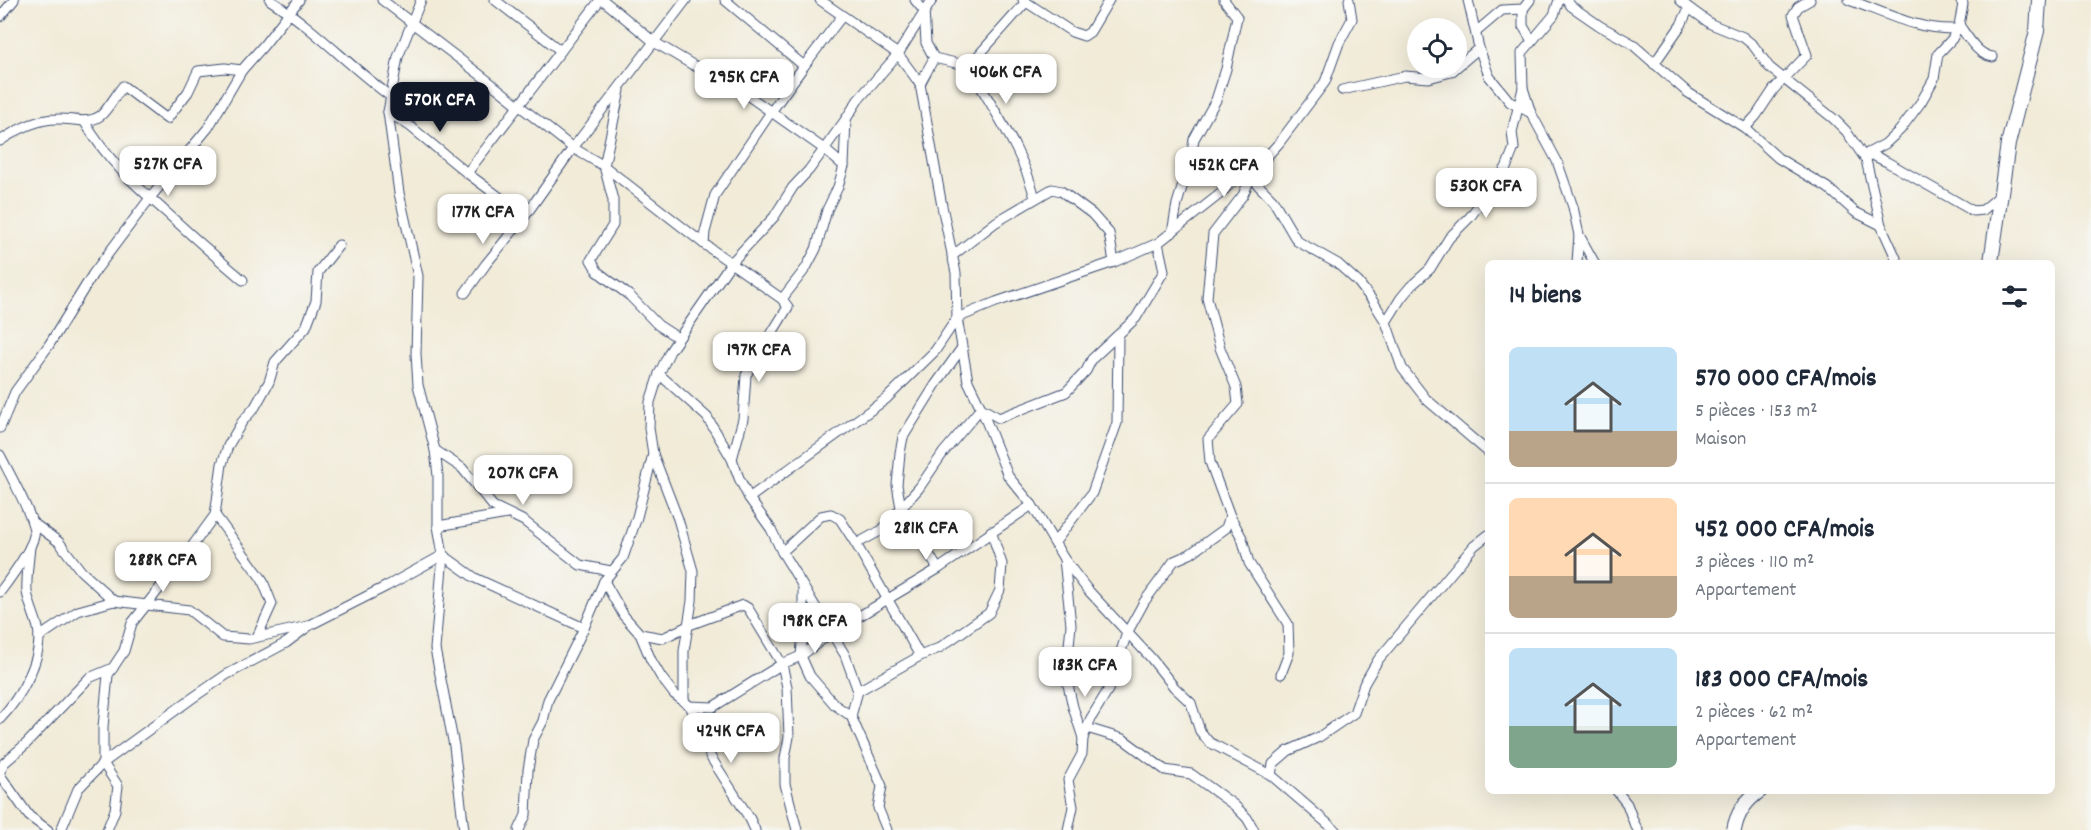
<!DOCTYPE html>
<html lang="fr">
<meta charset="utf-8">
<style>
:root{--surface:#fff;--page:#f2f2f3;--text:#1f2937;--muted:#747a83;--line:#e0e1e3;--accent:#111827}
body{margin:0;font-family:Dekko,sans-serif;background:var(--page);color:var(--text);height:100vh;display:flex;flex-direction:column;font-size:22px;white-space:nowrap}
*{box-sizing:border-box;margin:0}
p{font-size:20px;color:var(--muted)}
.icon{flex:none;width:33px;height:33px;fill:none;stroke:currentColor;stroke-width:2;stroke-linecap:round;stroke-linejoin:round}
.map{position:relative;flex:1;overflow:hidden}
.panel{position:absolute;left:1485px;top:260px;width:570px;height:534px;display:flex;flex-direction:column;background:var(--surface);border-radius:9px;box-shadow:0 6px 24px #0002}
.panel>*{flex:none}
.buttons{position:absolute;left:1407px;top:18px;display:grid;gap:12px}
.buttons a{display:grid;place-items:center;width:60px;height:60px;border-radius:50%;background:var(--surface);box-shadow:0 6px 24px #0002;font-size:30px}
.price{position:absolute;translate:-50% -51px;padding:0 14px;border-radius:12px;background:#fff;color:#222;font-size:20px;line-height:39px;filter:drop-shadow(0 2px 3px #0008)}
.price::after{content:'';position:absolute;left:50%;top:36px;width:18px;height:14px;margin-left:-9px;background:inherit;clip-path:polygon(0 0,100% 0,50% 100%)}
.price.selected{background:var(--accent);color:#fff}
ul{padding:0;list-style:none}
li{display:flex;align-items:center;gap:18px;height:150px;padding:0 24px}
li+li{border-top:2px solid var(--line)}
li span{display:grid;place-items:center;flex:none;width:168px;height:120px;border-radius:9px;color:#555}
li>.icon{margin-inline-start:auto}
span .icon{width:72px;height:72px;fill:#fffc;stroke-width:1}
li b{font-size:26px}
h2{display:flex;justify-content:space-between;align-items:center;height:72px;padding:0 24px;font-size:26px}
.map>svg:first-child{display:block}
</style>
<div class="map">
<svg width="2091" height="830" viewBox="0 0 2091 830">
<rect width="100%" height="100%" fill="#f6f6f2"/>
<filter id="ink" filterUnits="userSpaceOnUse"><feTurbulence type="fractalNoise" baseFrequency=".0167" numOctaves="2"/><feDisplacementMap in="SourceGraphic" scale="12" xChannelSelector="R" yChannelSelector="G"/><feConvolveMatrix kernelMatrix="1 2 1 2 8 2 1 2 1" color-interpolation-filters="sRGB"/></filter>
<filter id="wash" filterUnits="userSpaceOnUse"><feTurbulence type="fractalNoise" baseFrequency=".008" numOctaves="4" result="noise"/><feDisplacementMap in="SourceGraphic" scale="24" xChannelSelector="R" yChannelSelector="G"/><feGaussianBlur stdDeviation="1.35" result="paint"/><feColorMatrix in="noise" values="0 0 0 0 0 0 0 0 0 0 0 0 0 0 0 0 0 1.4 0 .05"/><feComposite in="paint" operator="in"/></filter>
<g filter="url(#wash)">
<rect width="100%" height="100%" fill="#f1ebd8"/>
</g>
<g filter="url(#ink)">
<g fill="none" stroke-linecap="round" stroke-linejoin="round">
<g stroke="#3b4b70" stroke-width="11">
<g id="minor">
<path d="M270 0C313 27 349 66 390 96"/>
<polyline points="382,0 483,77 573,148 604,166 704,244 782,299 788,307 746,375 743,419 732,459"/>
<polyline points="495,0 561,51"/>
<polyline points="603,0 654,42 693,65 730,83 824,149 844,166"/>
<polyline points="820,0 898,54 920,84 942,206 956,273 957,318 968,381 981,408 1008,476 1032,505 1064,559 1087,589 1151,658 1174,687 1191,703 1200,731 1209,742 1271,775 1335,830"/>
<polyline points="915,0 924,11 926,43 934,58 920,84"/>
<polyline points="1023,0 1072,32 1084,36 1090,32 1109,0"/>
<polyline points="1468,0 1479,48 1489,76 1510,102 1531,113 1557,161 1573,207 1579,235 1594,262"/>
<polyline points="1567,0 1571,6 1600,26 1631,43 1687,92 1745,128 1778,158 1828,188 1855,212 1881,225"/>
<polyline points="1680,0 1689,8 1711,24 1743,37 1753,45 1769,67 1834,119 1846,131 1866,160"/>
<path d="M1849 0C1886 13 1916 30 1955 29"/>
<path d="M1960 0 1963 4 1959 25C1968 37 1977 55 1993 57"/>
<polyline points="1523,9 1523,26 1532,41"/>
<polyline points="0,17 14,0"/>
<polyline points="1476,32 1502,10 1523,9 1530,0"/>
<path d="M934 58 969 66C992 108 1023 151 1035 198"/>
<polyline points="1654,64 1681,25 1689,8"/>
<polyline points="804,66 842,16"/>
<polyline points="969,66 1026,2 1024,0"/>
<polyline points="620,90 604,166 613,200 613,225 591,260 598,272 630,296 658,325 678,338"/>
<polyline points="1342,90 1405,76 1429,78 1451,72 1479,48"/>
<polyline points="388,112 398,57 421,0"/>
<polyline points="1531,113 1523,88 1522,53 1554,15 1559,0"/>
<path d="M84 121C107 160 133 183 167 213 192 236 217 258 243 280"/>
<polyline points="1745,128 1756,116 1774,89 1807,55 1793,15 1798,7 1810,0"/>
<path d="M0 141C16 130 37 119 57 119 71 118 87 125 100 116 107 111 117 93 123 86L167 119 188 92 198 71 225 68 242 70 264 45 299 0"/>
<polyline points="1868,153 1887,162 1973,211 1983,210 2001,195"/>
<polyline points="1253,172 1243,195 1213,234 1207,298 1220,348 1236,387 1238,404 1208,439 1210,462 1230,516 1242,538 1249,563 1288,624 1289,653 1281,674"/>
<polyline points="1253,172 1258,185 1273,200 1297,241 1338,264 1358,282 1372,300 1386,322 1402,368 1426,399 1488,452"/>
<polyline points="467,173 600,0"/>
<polyline points="1172,233 1177,204 1191,158 1194,139 1216,100 1226,69 1237,17 1224,0"/>
<polyline points="704,244 705,232 715,195 771,112 804,66 725,0"/>
<polyline points="952,256 996,222 1052,189 1061,191 1092,214 1109,233 1114,262"/>
<polyline points="1577,262 1579,235"/>
<polyline points="1894,262 1896,258 1881,225 1866,160 1868,153 1885,144 1900,130 1921,102 1934,79 1938,54 1952,39 1959,25"/>
<polyline points="465,293 486,264 525,216"/>
<polyline points="782,299 806,268 816,249 827,210 838,187 844,166 846,119 858,100 898,54 932,0"/>
<polyline points="1386,322 1401,298 1411,286 1430,269 1449,238 1470,217 1506,168 1514,148 1512,132 1523,88"/>
<polyline points="659,374 707,417 732,459 739,478 749,498 771,529 782,552 845,655 858,691 851,716 882,786 878,808 887,830"/>
<polyline points="0,428 15,392 49,345 93,274 150,198 208,128 242,70"/>
<polyline points="435,450 462,468 493,506 524,521 580,565 611,571"/>
<polyline points="653,454 678,519 693,571 692,601 684,651 684,702"/>
<path d="M0 455C8 471 37 522 34 536 31 550 9 580 0 592"/>
<polyline points="749,498 886,399 935,351 957,318 996,302 1114,262 1158,243"/>
<polyline points="215,515 262,579 272,604 257,637"/>
<polyline points="32,522 59,542 81,571 114,601 189,610 223,637 249,639 308,626"/>
<polyline points="438,526 507,514"/>
<polyline points="1055,542 1092,493 1117,423 1118,336"/>
<polyline points="782,552 821,516 831,514 840,519 856,544"/>
<polyline points="1064,559 1071,625 1066,676 1073,707 1083,738 1082,754 1068,780 1073,807 1068,830"/>
<polyline points="938,569 901,508 897,485 900,453 903,437 936,384 961,349"/>
<polyline points="604,581 624,616 640,634 651,660 661,677 674,694 690,706 713,707 782,664 801,656 831,633 938,569 1032,505"/>
<polyline points="803,588 803,631 801,656 810,676 835,705 851,716"/>
<polyline points="640,634 663,638 692,624 743,605 748,608 782,664 787,687 789,737 785,758 785,784 797,830"/>
<polyline points="39,637 78,611 114,601"/>
<polyline points="920,656 939,648 989,613 1000,590 1002,564 991,531"/>
<polyline points="858,691 920,656 856,544 882,530 919,488 943,453 981,408 999,418 1066,392 1086,371 1092,359 1136,318 1164,271 1158,243 1220,194 1233,181 1253,172 1279,143 1325,82 1339,43 1352,19 1349,0"/>
<polyline points="690,706 704,734 710,756 750,819 755,830"/>
<path d="M0 719C20 698 44 658 38 628 35 616 29 604 27 592 26 577 29 560 30 546"/>
<polyline points="1087,728 1123,739 1165,770 1191,774 1234,805 1247,818 1254,830"/>
<polyline points="1083,738 1091,718 1108,690 1127,633 1144,602 1174,561 1190,554 1226,528 1230,516"/>
<polyline points="0,772 4,763 26,744 89,678 113,668"/>
<polyline points="0,775 29,816 48,830"/>
<polyline points="1271,775 1273,764 1288,751 1319,737 1354,713 1364,684 1378,660 1474,546 1488,535"/>
<polyline points="1616,790 1627,804 1634,823 1638,830"/>
<polyline points="61,830 78,789 103,763 191,699 226,675 286,643 310,625 387,586 443,555 475,578 584,628"/>
<polyline points="107,830 115,810 118,786 103,763 103,727 108,675 124,651 132,623 182,560 215,515 222,464 228,446 242,422 255,407 269,382 275,362 306,327 316,301 318,272 339,245"/>
<polyline points="464,830 454,746 435,649 443,555 438,526 438,476 435,450 418,385 416,354 418,276 399,193 388,112 411,127 467,173 525,216 573,148 686,0"/>
<polyline points="519,830 526,815 528,770 533,740 543,721 548,700 584,628 604,581 623,558 637,517 653,454 649,428 650,402 659,374 670,351 731,263 774,217 793,187 809,170 846,119"/>
</g>
</g>
<g stroke="#3b4b70" stroke-width="16">
<g id="secondary">
<polyline points="1991,262 2008,144 2037,31 2039,0"/>
<path d="M1734 830C1737 813 1746 800 1761 790"/>
</g>
</g>
<use href="#minor" stroke="#fff" stroke-width="9"/>
<use href="#secondary" stroke="#fff" stroke-width="14"/>
</g>
</g>
</svg>
<div class="buttons">
<a><svg class="icon" aria-label="locate" viewBox="0 0 24 24"><circle cx="12" cy="12" r="6"/><path d="M12 2v4M12 18v4M2 12h4M18 12h4"/></svg></a>
</div>
<b class="price" style="left:1006px;top:105px">406K CFA</b>
<b class="price" style="left:744px;top:110px">295K CFA</b>
<b class="price selected" style="left:440px;top:133px">570K CFA</b>
<b class="price" style="left:168px;top:197px">527K CFA</b>
<b class="price" style="left:1224px;top:198px">452K CFA</b>
<b class="price" style="left:1486px;top:219px">530K CFA</b>
<b class="price" style="left:483px;top:245px">177K CFA</b>
<b class="price" style="left:759px;top:383px">197K CFA</b>
<b class="price" style="left:523px;top:506px">207K CFA</b>
<b class="price" style="left:926px;top:561px">281K CFA</b>
<b class="price" style="left:163px;top:593px">288K CFA</b>
<b class="price" style="left:815px;top:654px">198K CFA</b>
<b class="price" style="left:1085px;top:698px">183K CFA</b>
<b class="price" style="left:731px;top:764px">424K CFA</b>
<section class="panel">
<h2>14 biens<svg class="icon" aria-label="filters" viewBox="0 0 24 24"><path d="M4 7h16M4 17h16"/><circle cx="9" cy="7" r="2"/><circle cx="15" cy="17" r="2"/></svg></h2>
<ul>
<li><span style="background:linear-gradient(#bfe0f5 70%,#b9a48a 0)"><svg class="icon" aria-label="home" viewBox="0 0 24 24"><path d="M3 11l9-7 9 7M6 9v11h12V9"/></svg></span><div><b>570 000 CFA/mois</b><p>5 pièces · 153 m²</p><p>Maison</p></div></li>
<li><span style="background:linear-gradient(#ffd9b3 65%,#b9a48a 0)"><svg class="icon" aria-label="home" viewBox="0 0 24 24"><path d="M3 11l9-7 9 7M6 9v11h12V9"/></svg></span><div><b>452 000 CFA/mois</b><p>3 pièces · 110 m²</p><p>Appartement</p></div></li>
<li><span style="background:linear-gradient(#bfe0f5 65%,#7fa58c 0)"><svg class="icon" aria-label="home" viewBox="0 0 24 24"><path d="M3 11l9-7 9 7M6 9v11h12V9"/></svg></span><div><b>183 000 CFA/mois</b><p>2 pièces · 62 m²</p><p>Appartement</p></div></li>
</ul>
</section>
</div>
